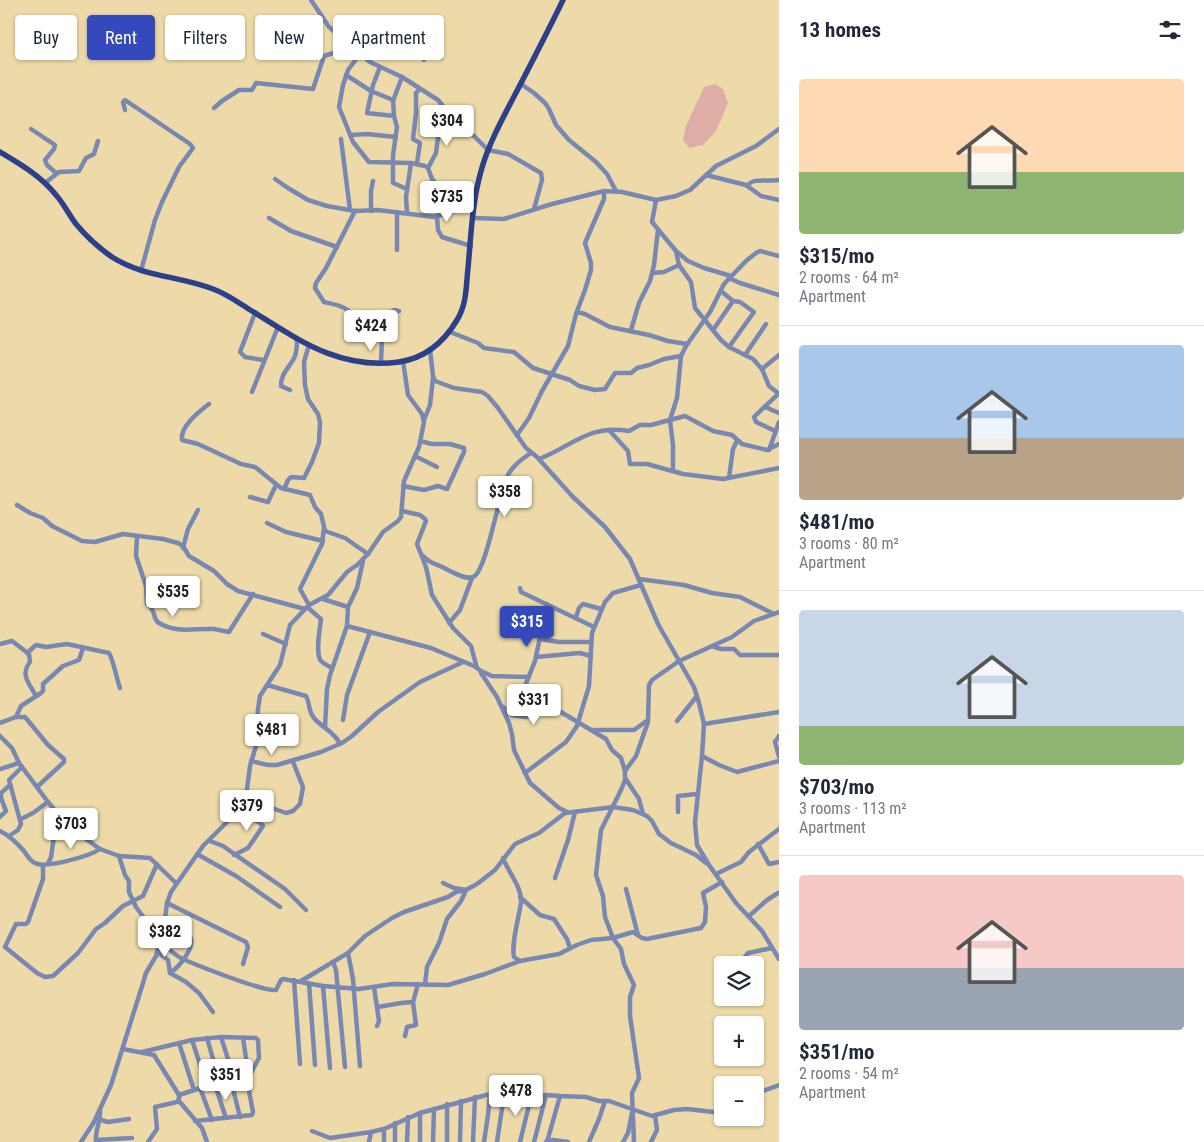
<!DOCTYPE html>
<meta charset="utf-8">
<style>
:root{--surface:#fff;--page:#f2f2f3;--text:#1f2937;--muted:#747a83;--line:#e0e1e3;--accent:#3449bb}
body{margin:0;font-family:"Roboto Condensed",sans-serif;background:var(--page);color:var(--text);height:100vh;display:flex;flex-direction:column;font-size:19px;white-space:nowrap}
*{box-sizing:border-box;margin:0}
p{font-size:16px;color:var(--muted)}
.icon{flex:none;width:28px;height:28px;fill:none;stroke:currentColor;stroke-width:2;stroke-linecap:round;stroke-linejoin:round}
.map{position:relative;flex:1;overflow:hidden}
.sheet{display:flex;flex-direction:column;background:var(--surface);width:425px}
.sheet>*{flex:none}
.banner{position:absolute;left:15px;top:15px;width:475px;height:45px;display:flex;gap:10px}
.tools{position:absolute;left:714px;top:956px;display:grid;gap:10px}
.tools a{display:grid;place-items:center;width:50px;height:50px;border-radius:5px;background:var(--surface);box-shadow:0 1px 4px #0004;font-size:25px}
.price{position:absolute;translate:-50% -42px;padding:0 11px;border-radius:5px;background:#fff;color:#222;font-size:16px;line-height:32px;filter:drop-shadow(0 1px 2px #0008)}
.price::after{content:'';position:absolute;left:50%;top:30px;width:15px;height:11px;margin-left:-8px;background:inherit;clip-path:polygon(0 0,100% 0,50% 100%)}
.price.active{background:var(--accent);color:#fff}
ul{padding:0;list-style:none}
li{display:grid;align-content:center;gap:10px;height:265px;padding:0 20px}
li+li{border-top:1px solid var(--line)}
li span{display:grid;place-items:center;height:155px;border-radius:5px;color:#555}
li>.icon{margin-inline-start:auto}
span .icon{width:90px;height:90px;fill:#fffc;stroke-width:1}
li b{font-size:21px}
h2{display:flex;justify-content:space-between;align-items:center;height:60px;padding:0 20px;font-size:21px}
.tag{padding:0 18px;border-radius:5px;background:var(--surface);box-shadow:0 1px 4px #0004;font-size:18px;line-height:45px}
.tag.active{background:var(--accent);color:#fff}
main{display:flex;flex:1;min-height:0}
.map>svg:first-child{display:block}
</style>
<main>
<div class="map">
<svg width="779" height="1142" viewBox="0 0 779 1142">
<rect width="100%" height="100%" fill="#eddaa8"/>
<polygon fill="#deaea6" points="715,84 723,89 728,103 716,131 703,145 689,148 683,140 686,126 704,87"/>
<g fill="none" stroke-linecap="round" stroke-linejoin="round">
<g stroke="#7988b3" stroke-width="4.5">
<polyline points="311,0 329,27 370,62 402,77 438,100 453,118 462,124 488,150 508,154 541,173 542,180 534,209"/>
<polyline points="441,58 439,39 425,37 384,21 380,22 371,39 348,70 343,85 339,107 353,142 369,162 411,163 425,166 428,168 432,179 441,189 473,207"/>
<polyline points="424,60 425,37"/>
<polyline points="380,67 373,85 367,113 394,116"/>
<polyline points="346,75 371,91 393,100 394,116 397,127 393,155 393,183 407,189"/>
<polyline points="521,84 534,93 545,103 549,109 556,125 569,140 596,162 607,174 616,191"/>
<polyline points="393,101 402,77"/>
<polyline points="214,108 222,101 239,90 252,90 256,83 313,89 324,56 352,47"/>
<polyline points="125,110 123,102 125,100 190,144 193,148 179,167 162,202 155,220 141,271"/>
<polyline points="31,129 55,145 54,149 45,160 47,165 56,173"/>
<polyline points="350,135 367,134 396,137"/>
<polyline points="341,139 350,210"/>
<polyline points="417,163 420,143 413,139 416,113 416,93 420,89"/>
<polyline points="428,168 436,153 439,129 450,115"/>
<polyline points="706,175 746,185 761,196 779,200"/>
<polyline points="275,179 288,188 308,200 327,206 355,211 378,210 434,217 471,206"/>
<polyline points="45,183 59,172 79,171 86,158 94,154 98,141"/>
<path d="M747 186C753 177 769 182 779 180"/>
<polyline points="656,200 652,222 676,251 688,261 704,268 731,276"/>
<path d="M355 211 326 268 316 283 315 288 324 302C338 305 350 307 357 321L354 330 355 332 381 337 382 338 381 363"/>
<polyline points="371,211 371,191 373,181"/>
<polyline points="397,212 397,250"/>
<polyline points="407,213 406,197 411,163"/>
<polyline points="437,216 438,230 442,237 471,246"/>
<polyline points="269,218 291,231 337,247"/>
<polyline points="473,218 504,219 552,204 604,191 622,192 656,200 676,196 690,190 716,166 756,146 779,129"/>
<polyline points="676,251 679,265 691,282 695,308 721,340 729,347 753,359 762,369 769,386 779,394"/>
<polyline points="652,273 664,272 679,265"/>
<polyline points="729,278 740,283 779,295"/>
<polyline points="367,312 389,313"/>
<polyline points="577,312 585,314 610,327 649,335 668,341 687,344"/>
<polyline points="255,313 240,352 245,357 263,360"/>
<polyline points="631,330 639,303 650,281 654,265 658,230"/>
<polyline points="713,330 733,301 721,291"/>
<polyline points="450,332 478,343 484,348 514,352 533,368 570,380 579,386 595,390 605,389 615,373 631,373 637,368 649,365 664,359 681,356"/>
<polyline points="382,338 387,324 388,314 394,310 399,311"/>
<polyline points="729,347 754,312 740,302 733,301"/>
<polyline points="430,350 433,376 435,381 454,388 482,392 488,396 498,408 526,448 537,457 573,497 605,527 630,559 658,624 694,687 699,703 704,724 702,756 695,822 697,845 709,865 736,903 762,931 779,959"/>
<polyline points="745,355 766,324"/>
<polyline points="762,369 779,355"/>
<path d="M290 390 281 386C280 374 291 366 295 356 297 350 297 344 297 339"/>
<polyline points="252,392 278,327"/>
<path d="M209 404C199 412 180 426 182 440L198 444 241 464 255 467 281 488 310 495 315 507 321 514 325 531 345 538 368 554"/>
<polyline points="765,407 779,413"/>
<polyline points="424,420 430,405 433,378"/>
<polyline points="609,430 628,451 630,464 647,464 683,474 723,479 779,468"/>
<polyline points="775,431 756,422 754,417 778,394"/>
<polyline points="517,435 529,418 542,391 568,346 576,314 585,290 591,270 591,263 585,243 604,199 604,191"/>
<polyline points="769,450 779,422"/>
<polyline points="415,456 437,467"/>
<path d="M539 459C573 446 588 424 629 431L640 425H651L685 416 713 431 732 435 742 444 767 450 779 444"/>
<polyline points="673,471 673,445 670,420 677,398 681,356 686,346 710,312 724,284 746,261 756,253 760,251 779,256"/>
<polyline points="729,478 733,449 737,441"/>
<polyline points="403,486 424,490 438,486 447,489 464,452 464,448 450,444 432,444 420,441"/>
<polyline points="284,489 288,480 291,477 304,478 312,462 319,443 320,422 318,414 308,399 305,385 304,362 309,345"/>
<polyline points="250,497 268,502 276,485"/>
<polyline points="17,505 30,513 43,518 52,526 82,541 95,542 123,534 163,539 178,543 183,546 189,556 214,571 227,584 238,591 305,609"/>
<polyline points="402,511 420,515 425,519 426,521 417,544 426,567 432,595 453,628 471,646 477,668"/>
<polyline points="267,523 286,532 323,541"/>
<path d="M137 537 136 556 146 586 147 604C157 611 152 619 159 623 178 634 194 628 214 629 219 630 224 631 229 632L253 594"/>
<polyline points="183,548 188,529 198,510"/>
<path d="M422 555C432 566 437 563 448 570 455 573 465 580 473 577 486 573 499 493 507 477 512 466 522 459 531 453"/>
<polyline points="639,579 684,585 712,593 740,597 772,613"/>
<polyline points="520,588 521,592 594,627"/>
<polyline points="323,599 348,607"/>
<polyline points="309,605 300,589 322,544 324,528"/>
<path d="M307 607 321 619C320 628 315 654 321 661 324 664 329 666 332 668"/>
<polyline points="576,617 579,608 583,604 601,609"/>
<polyline points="449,623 460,610 472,578"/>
<polyline points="347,626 431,648 474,666 481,671 492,676 529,677"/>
<polyline points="263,634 286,644"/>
<polyline points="540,639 559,642 590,642"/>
<path d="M0 644 12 641 29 654 30 662C20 675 29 683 36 696"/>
<polyline points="712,646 721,649 734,649 740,655 779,655"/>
<path d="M27 653 36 645 46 647 67 644 109 653C113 659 117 680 120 688"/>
<polyline points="536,657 580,653 591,656"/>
<polyline points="481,673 497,697 509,723 512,734 514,750 530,783 559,808 567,812"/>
<path d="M267 685 306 696C310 703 308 711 314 718 322 728 334 731 340 744"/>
<polyline points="527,685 529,692 551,710"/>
<polyline points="521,696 535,661 547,604"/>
<polyline points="503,707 512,715 525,717 556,709 606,739 612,750 621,758 625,771"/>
<polyline points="16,717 21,706 41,693 43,691 43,684 63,666 79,660 83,648"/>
<polyline points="343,720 347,695 370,632"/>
<polyline points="677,721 697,696"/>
<polyline points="0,723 16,717 25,717 48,745 64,759 64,762 38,786"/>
<polyline points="704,724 779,712"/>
<polyline points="325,727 327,689 330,675 347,626 348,607 357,588 363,561"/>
<polyline points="594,730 634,730 648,720"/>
<polyline points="0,736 12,748 19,763 48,802 69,827 76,832 100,849 119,856 150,858 176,883"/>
<polyline points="779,736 775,742 779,757"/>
<polyline points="702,756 719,765 737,772 779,761"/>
<polyline points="251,761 268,765 277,765 321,752 342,743 352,736 378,712 420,682 463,662"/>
<polyline points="0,769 19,763"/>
<polyline points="525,773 566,742 577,726 589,686 592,633 605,602 613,593 641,585"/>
<polyline points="625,778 639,799 643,814"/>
<polyline points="246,802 261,804 286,813 293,811 300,804 303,787 293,762"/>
<polyline points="678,812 678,796 697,794"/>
<polyline points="0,817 6,811 1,798 1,793 10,785"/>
<polyline points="21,819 33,813 48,802"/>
<path d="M0 831C10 836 17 843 24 851 27 855 30 861 35 863 45 869 90 856 100 849"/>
<polyline points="9,836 18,830 21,824 9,780 22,767"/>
<polyline points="210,841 223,846 285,889 306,910"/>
<polyline points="758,844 769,864 779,862"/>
<polyline points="197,854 236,876 280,907"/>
<path d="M234 855 248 848 263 826C260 821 246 816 240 811"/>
<polyline points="119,856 125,875 129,881 129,892 136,907 150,926 161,937"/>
<path d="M503 858C508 872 522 887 521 902 519 918 511 943 514 957L520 961"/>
<polyline points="48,864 51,857 55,830 62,818"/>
<polyline points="43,865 43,879 28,922 26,924 16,924 5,947 37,973 45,977 53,976 78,953 96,929 105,923 123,906 143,896 157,864"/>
<polyline points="716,874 741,862 749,852 779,829"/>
<polyline points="555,878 568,840 575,812"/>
<polyline points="626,889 638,935"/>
<polyline points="520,897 540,915 554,919 567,939 570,948"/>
<polyline points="167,903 246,942 248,947 243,964"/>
<polyline points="749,916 767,900 778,893"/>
<path d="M164 926 190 937C196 947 179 967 170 973"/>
<path d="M160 941C167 948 175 956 185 960 199 966 264 992 276 990L281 980 283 979 323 986 359 989 393 984 448 985 485 974 520 961 559 954 577 945 591 940 613 938 633 932 642 938 647 939 701 928 705 922 706 907 703 893 722 882"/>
<polyline points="157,952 168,960 170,973 186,982 199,993 213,1012"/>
<polyline points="348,953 353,979 360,1066"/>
<polyline points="333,962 336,970 345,1067"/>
<polyline points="745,965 744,958 748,953 772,948"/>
<polyline points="294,980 300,1064"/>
<polyline points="301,981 348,953 365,936 392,918 404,912 448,897 456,892 466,890 477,884 495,870 515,844 539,833 565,813 613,807 633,810 647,816 652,821 659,834 671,843 696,855 706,863"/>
<polyline points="309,983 315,1065"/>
<polyline points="425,984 427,967 439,943 447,919 461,901 466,890 454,888 443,883"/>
<polyline points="323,986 330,1068"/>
<polyline points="374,987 379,1021 377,1026"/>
<polyline points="378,1007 401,1003 413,1002"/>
<polyline points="405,1036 407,1027 416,1025 413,1002 418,984"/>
<polyline points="221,1037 235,1081"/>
<polyline points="207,1038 220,1083"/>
<polyline points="243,1038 249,1078"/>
<polyline points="192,1040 207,1086"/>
<polyline points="179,1043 194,1090"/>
<polyline points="123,1049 154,1055 179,1095 179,1099 177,1102 155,1107 157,1129 148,1142"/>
<polyline points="142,1052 192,1040 221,1037 256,1038 258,1040 259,1058 247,1080 207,1086 179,1095"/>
<polyline points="231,1081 240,1117"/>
<polyline points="215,1085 226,1118"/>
<polyline points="200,1088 212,1120"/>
<polyline points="755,1094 779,1085"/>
<polyline points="179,1101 202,1128 207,1142"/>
<polyline points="101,1120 108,1122 129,1119"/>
<polyline points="195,1121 252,1115 253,1112 247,1080"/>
<polyline points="395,1123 395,1142"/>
<polyline points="312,1131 330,1138 371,1132 384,1129 420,1113 501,1091 503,1092 503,1102"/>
<polyline points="96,1140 132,1138"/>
<path d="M96 1141C95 1130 101 1121 100 1110"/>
<polyline points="81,1142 94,1122 111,1085 143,983 146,973 156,956 164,926 167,903 171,892 203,846 231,818 240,811 245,805 250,766 256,746 258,709 260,696 280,665 290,625 309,605 328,595 347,572 357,565 368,554 383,532 398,521 401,517 404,481 419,447 424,422 422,414 408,395 403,361"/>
<polyline points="369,1142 371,1132"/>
<polyline points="384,1142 384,1129"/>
<polyline points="407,1142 408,1117"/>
<polyline points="420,1142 420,1113"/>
<polyline points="433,1142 434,1109"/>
<polyline points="447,1142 447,1104"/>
<polyline points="460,1142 461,1101"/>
<polyline points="473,1142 475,1097"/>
<polyline points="484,1142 488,1115 490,1094"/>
<polyline points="497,1142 503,1102 546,1095 560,1096 586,1097 599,1101 609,1101 652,1116 674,1110 687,1109 722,1113"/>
<polyline points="520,1142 531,1097"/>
<polyline points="534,1142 546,1095"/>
<polyline points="546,1142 553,1140 568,1142"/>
<polyline points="547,1142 560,1096"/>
<polyline points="589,1142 599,1119 605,1101"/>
<polyline points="623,1142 628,1133 632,1113"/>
<polyline points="634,1142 632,1093 639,1078 630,1016 630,997 634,985 624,964 621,949 613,938 605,917 603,896 596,875 601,830 621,790 625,780 625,771 636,756 648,722 649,685 652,680 679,661 732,637 754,621 779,612"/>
<polyline points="651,1142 657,1130 655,1115"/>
</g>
<path stroke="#2c3f8b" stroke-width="5.5" d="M0 152C20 164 41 176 56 195 64 204 69 215 76 224 86 236 99 248 112 257 143 277 180 276 213 289 227 294 239 303 252 311 299 340 339 370 399 362 425 358 444 342 457 320 467 304 466 286 468 268 471 236 472 203 481 171 489 142 505 114 519 87 534 58 549 29 563 0"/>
</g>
</svg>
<div class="tools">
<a><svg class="icon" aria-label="layers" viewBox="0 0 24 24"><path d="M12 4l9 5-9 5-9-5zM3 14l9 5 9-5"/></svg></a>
<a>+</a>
<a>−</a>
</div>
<b class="price" style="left:447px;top:147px">$304</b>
<b class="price" style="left:447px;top:223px">$735</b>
<b class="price" style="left:371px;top:352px">$424</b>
<b class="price" style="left:505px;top:518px">$358</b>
<b class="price" style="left:173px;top:618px">$535</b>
<b class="price active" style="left:527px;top:648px">$315</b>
<b class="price" style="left:534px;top:726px">$331</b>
<b class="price" style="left:272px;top:756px">$481</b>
<b class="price" style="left:247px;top:832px">$379</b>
<b class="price" style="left:71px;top:850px">$703</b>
<b class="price" style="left:165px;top:958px">$382</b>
<b class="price" style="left:226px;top:1101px">$351</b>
<b class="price" style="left:516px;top:1117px">$478</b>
<div class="banner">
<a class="tag">Buy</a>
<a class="tag active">Rent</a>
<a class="tag">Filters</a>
<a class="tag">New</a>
<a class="tag">Apartment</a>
</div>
</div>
<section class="sheet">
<h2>13 homes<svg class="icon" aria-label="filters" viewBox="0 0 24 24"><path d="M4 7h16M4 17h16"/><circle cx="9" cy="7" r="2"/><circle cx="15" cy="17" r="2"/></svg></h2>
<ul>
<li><span style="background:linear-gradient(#ffd9b3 60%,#8fb573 0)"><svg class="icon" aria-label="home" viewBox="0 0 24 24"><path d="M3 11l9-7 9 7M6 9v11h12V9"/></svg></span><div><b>$315/mo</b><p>2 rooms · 64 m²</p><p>Apartment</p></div></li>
<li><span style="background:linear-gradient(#a9c7e8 60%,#b9a48a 0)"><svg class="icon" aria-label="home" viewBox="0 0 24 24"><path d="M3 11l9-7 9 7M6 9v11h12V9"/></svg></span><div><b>$481/mo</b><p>3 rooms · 80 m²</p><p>Apartment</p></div></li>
<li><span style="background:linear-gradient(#c9d6e8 75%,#8fb573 0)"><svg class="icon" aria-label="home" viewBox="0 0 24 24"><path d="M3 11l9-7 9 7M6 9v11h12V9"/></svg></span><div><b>$703/mo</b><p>3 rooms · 113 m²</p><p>Apartment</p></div></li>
<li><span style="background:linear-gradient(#f6c9c9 60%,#9aa5b1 0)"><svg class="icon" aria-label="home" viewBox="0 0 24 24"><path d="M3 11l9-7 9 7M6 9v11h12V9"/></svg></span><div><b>$351/mo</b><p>2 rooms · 54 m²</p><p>Apartment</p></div></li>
</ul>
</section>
</main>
